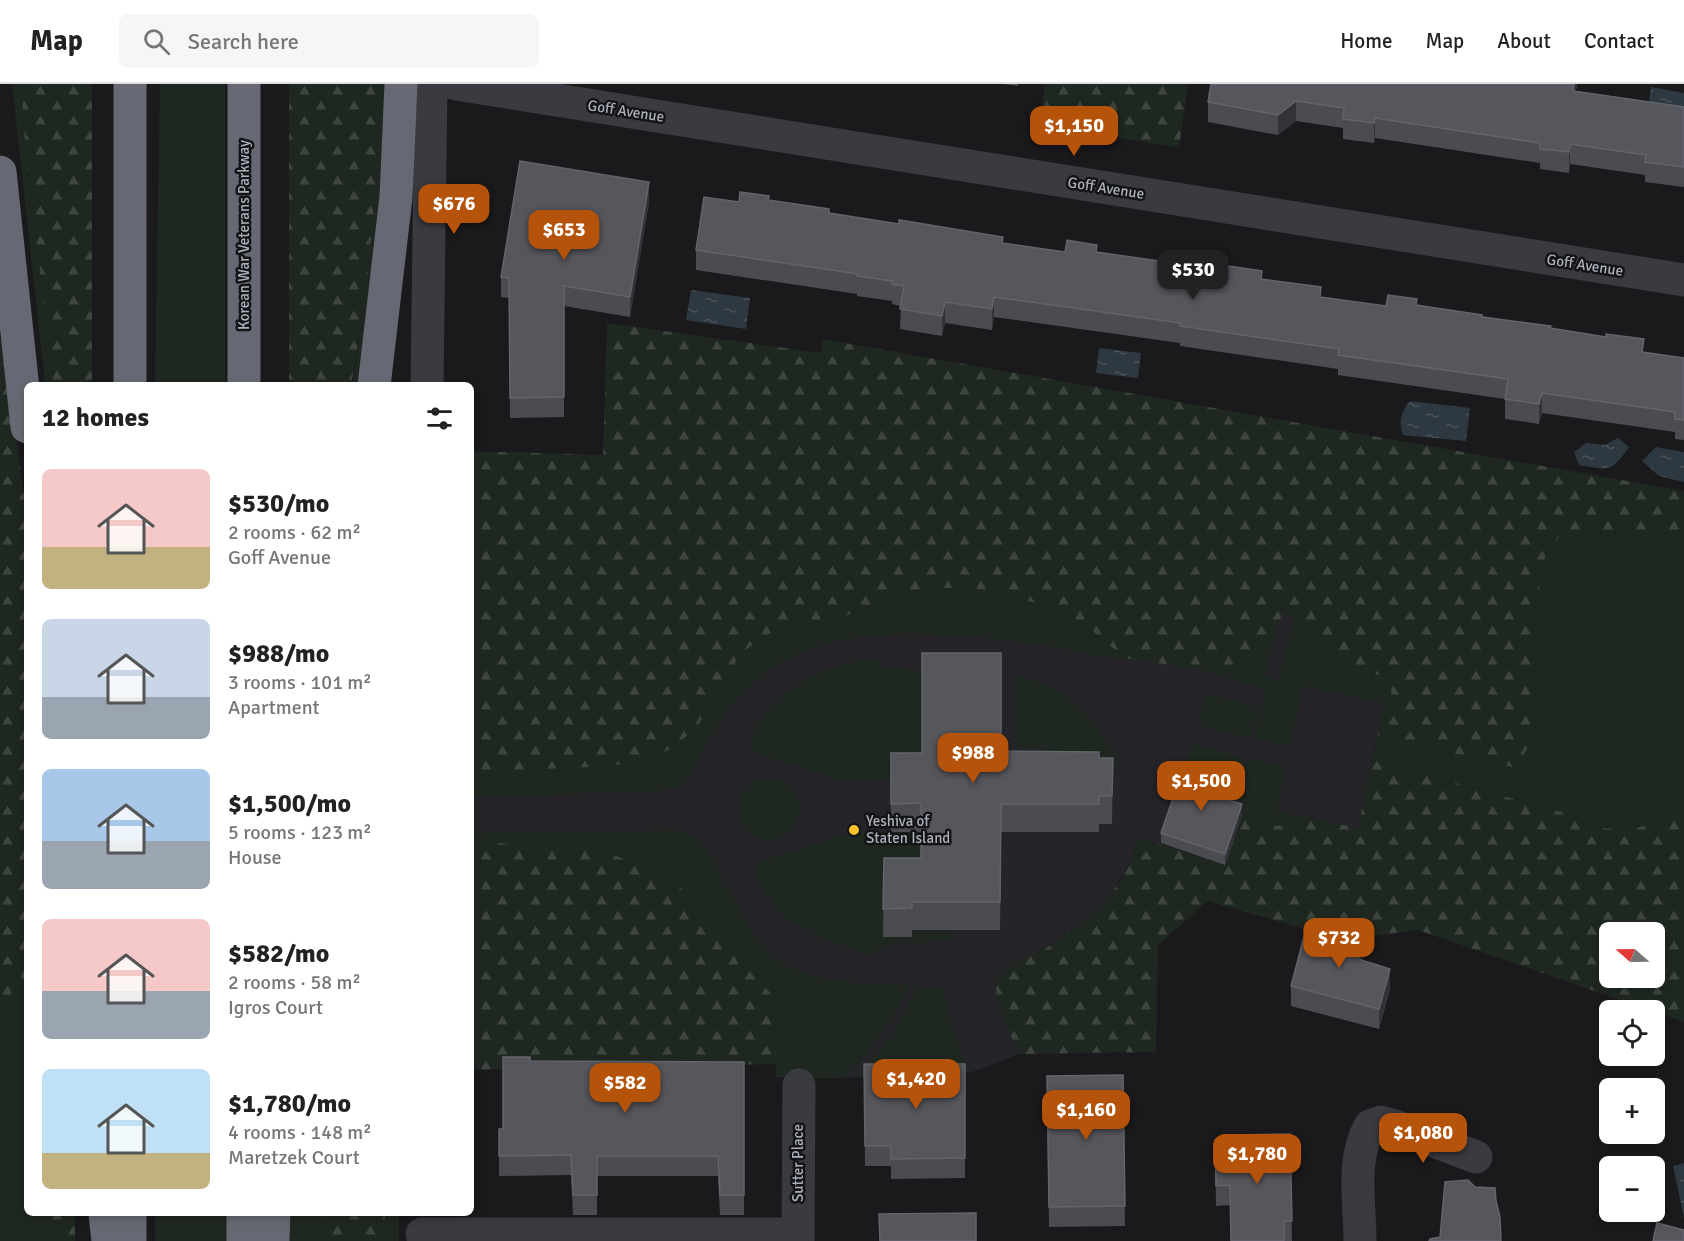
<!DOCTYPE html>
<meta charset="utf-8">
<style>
:root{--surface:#fff;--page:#f6f6f6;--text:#222;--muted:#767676;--line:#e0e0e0;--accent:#b45309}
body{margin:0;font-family:Signika,sans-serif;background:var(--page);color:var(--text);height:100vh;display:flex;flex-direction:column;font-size:22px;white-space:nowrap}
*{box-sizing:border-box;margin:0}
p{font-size:20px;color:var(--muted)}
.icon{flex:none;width:33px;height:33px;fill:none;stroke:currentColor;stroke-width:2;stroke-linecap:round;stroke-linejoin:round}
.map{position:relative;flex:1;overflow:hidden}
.drawer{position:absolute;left:24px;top:298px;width:450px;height:834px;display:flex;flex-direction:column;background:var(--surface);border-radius:9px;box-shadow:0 3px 9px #0003}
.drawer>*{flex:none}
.needle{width:39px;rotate:290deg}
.fabs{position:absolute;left:1599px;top:838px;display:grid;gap:12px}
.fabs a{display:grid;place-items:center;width:66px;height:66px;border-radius:9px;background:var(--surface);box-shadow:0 3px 9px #0003;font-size:30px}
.price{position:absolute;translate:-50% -51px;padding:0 14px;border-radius:12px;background:var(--accent);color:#fff;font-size:20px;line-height:39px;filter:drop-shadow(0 2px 3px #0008)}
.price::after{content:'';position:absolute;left:50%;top:36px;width:18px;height:14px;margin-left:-9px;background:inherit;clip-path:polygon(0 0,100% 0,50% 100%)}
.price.active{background:#222;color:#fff}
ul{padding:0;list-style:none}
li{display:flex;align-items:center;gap:18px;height:150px;padding:0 18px}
li span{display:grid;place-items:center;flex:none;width:168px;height:120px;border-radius:9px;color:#555}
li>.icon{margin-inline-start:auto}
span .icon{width:72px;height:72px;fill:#fffc;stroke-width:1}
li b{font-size:26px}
h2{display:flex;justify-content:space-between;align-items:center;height:72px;padding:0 18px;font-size:26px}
header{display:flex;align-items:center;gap:36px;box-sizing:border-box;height:84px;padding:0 30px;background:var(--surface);border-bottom:2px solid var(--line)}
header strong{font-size:28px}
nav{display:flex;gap:33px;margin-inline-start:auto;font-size:21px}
.search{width:420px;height:54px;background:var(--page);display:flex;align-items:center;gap:15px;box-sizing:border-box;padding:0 21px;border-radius:9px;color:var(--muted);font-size:22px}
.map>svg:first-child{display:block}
</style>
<header>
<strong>Map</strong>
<div class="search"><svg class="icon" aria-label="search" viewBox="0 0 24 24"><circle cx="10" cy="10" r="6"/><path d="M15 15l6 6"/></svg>Search here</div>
<nav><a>Home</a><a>Map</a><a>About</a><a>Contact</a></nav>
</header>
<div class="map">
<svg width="1684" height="1157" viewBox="0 0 1684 1157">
<defs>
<pattern id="forest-firs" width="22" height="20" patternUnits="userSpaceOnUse" patternTransform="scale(1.5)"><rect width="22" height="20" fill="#1f2820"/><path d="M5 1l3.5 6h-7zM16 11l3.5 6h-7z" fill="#3d453e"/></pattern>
<pattern id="water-ripples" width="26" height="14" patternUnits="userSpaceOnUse" patternTransform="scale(1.5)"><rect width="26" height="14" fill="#2e3841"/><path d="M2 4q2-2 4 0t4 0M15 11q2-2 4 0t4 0" fill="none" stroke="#4a525a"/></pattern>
</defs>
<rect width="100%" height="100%" fill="#1a191c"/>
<polygon fill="#252529" points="891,513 1125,574 1276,549 1282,528 1295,532 1391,604 1377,651 1358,744 1311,734 1225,781 1161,759 1137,757 1127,784 1114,806 1098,824 1076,843 1043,866 1011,884 1011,951 1020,970 969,989 839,994 776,993 776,980 477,749 471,748 471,688 716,608"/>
<g fill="#1f2820">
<polygon points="12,0 21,0 25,59 53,301 45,301"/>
<polygon points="160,0 225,0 225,301 155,301"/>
<path d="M382 0H393L361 301 352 302C369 202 376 101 382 0Z"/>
<polygon points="1584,448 1684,450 1684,728 1628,747 1597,743 1569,730 1372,676 1384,619 1303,602 1290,662 1254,655 1265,606 1203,586 1233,586 1264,569 1276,549 1265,592 1278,596 1293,539 1308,542 1323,554 1336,573 1360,586 1382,592 1391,604 1392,620 1377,651 1528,663 1534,631 1540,487 1548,465 1558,453"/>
<path d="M931 503 988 506 1046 522 1090 545 1125 574C1094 575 1077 566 1049 562 961 550 843 533 766 588 756 595 748 605 739 613 713 638 704 677 679 704L653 708 471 712V688L611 682 698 641 741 569 772 548 840 534 891 513Z"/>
<path d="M870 574C878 576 881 583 888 585L1001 590V597L922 697 835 695 781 676 763 673 752 667C749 654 754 647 760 637 783 600 829 582 870 574Z"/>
<path d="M1017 592C1063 600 1103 638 1119 682H1030L1017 665 1016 659Z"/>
<polygon points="1206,609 1259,624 1250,655 1197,640"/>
<polygon points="1192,659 1246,675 1237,706 1183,690"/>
<polygon points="1249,674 1286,682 1277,727 1311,734 1295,740 1277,742 1234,728"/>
<circle cx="769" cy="725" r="31"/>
<path d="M677 746C683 748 690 749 695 753 706 761 715 777 721 790 738 822 757 868 792 884 827 900 871 899 909 902 900 923 861 985 840 993 832 996 787 993 776 993V980L744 878 718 856 699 824 564 761H513L493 758 477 749Z"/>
<polygon points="891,748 921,748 954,846 954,857 888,860 870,871 818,853 786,835 775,823 758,796 757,783 762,775 787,770 841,751"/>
<polygon points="18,890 27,898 27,1130 50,1130 51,1157 0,1157 0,939"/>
<path d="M943 903 952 941 969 989 855 993C880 968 904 938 916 904Z"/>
<rect x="155" y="1130" width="72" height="27"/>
<polygon points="291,1130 399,1130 399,1157 289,1157"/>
</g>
<g fill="url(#forest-firs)" fill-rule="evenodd">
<polygon points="21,0 92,0 92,301 53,301 25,59"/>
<path d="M289 0H382C376 101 370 202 351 301H289Z"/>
<polygon points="1045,0 1188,0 1179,64 1039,40"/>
<polygon points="607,239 821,269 823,255 1684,407 1684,450 1584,448 1559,453 1548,466 1540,487 1534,631 1528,663 1520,678 1512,683 1377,651 1392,620 1391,604 1382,592 1360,586 1336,573 1323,554 1308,542 1293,539 1295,532 1282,529 1276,549 1264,569 1249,580 1233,586 1203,586 1125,574 1090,545 1046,522 988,506 931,503 891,513 840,534 772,548 741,569 698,641 678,660 651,676 611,682 471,688 471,367 603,371"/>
<polygon points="0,255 4,255 27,437 27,898 18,891 0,939"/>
<path d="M1372 676 1569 730 1597 743 1628 747 1684 728V938L1418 846 1370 852 1348 851 1294 842 1208 817 1158 861 1156 968 1020 970C1012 954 990 913 998 896 1005 881 1030 874 1043 866 1076 845 1111 819 1128 783 1132 775 1134 766 1137 757L1142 754 1225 781 1242 730 1277 742 1295 740 1311 734 1358 744ZM1610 849H1654V894H1610Z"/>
<polygon points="471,748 477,749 493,758 513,761 564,761 601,766 649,785 679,802 699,824 718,856 744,878 772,911 776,980 471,986"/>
<polygon points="50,1130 75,1130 75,1157 51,1157"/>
<polygon points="325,1130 385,1130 385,1157 324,1157"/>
</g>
<g fill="url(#water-ripples)">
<polygon points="1651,3 1684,9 1684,39 1647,33"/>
<polygon points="691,206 750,214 746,245 686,236"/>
<polygon points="1099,264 1141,269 1138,294 1096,289"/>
<path d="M1410 317 1470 324 1466 357 1403 351C1398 337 1401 328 1410 317Z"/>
<path d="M1618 354 1629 363C1611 389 1609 386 1579 381L1574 368 1586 359 1605 361Z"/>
<polygon points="1656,363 1684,368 1684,398 1659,392 1642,377"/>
<polygon points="1684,1079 1684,1134 1673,1082"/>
</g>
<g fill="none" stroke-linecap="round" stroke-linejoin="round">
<g stroke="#3a3b41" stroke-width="33">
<polyline points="456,0 1684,196"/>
<polyline points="427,302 431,0"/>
<polyline points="422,1150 798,1150"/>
<polyline points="798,1157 799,1001"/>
<path d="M1360 1157C1360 1119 1351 1076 1370 1042L1381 1038 1395 1042 1476 1073"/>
</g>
<g stroke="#666973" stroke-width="33">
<polyline points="0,88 27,343"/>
<polyline points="130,302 130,0"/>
<polyline points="244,302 244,0"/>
<polyline points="374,302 396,113 401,0"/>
<polyline points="105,1130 108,1157"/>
<polyline points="130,1157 130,1130"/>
<polyline points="243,1157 243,1130"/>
<polyline points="273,1157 274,1130"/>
</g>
</g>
<g fill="#4b4c51">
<polygon points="1003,0 1018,0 1018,2"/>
<polygon points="1211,0 1577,0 1576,7 1684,23 1684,103 1645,98 1645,91 1570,80 1569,89 1540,85 1540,79 1375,54 1374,59 1343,55 1343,44 1296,37 1278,51 1208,38 1208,18"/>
<polygon points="769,116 829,129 1003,160 1065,168 1097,168 1159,185 1227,195 1262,195 1321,213 1386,222 1417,221 1551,244 1644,268 1684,274 1684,356 1675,355 1675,348 1542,329 1539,340 1505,335 1505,315 1338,291 1338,285 1180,262 1180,259 994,233 992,246 945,239 942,252 900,245 901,222 892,220 892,217 857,212 857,210 696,186 696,166 739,118"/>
<polygon points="649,118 630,233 564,222 564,333 510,334 509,214 501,213 501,193"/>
<polygon points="1001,667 1099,674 1113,674 1112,740 1099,740 1099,748 1001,748 1000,846 912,846 912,853 883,853 884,774 921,774 921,748 891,748 891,669"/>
<polygon points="1222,705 1219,713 1242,730 1225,781 1161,759 1161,749"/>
<polygon points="1363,877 1390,905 1379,945 1291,922 1291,902"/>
<polygon points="530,977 744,978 744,1131 720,1131 718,1092 597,1092 597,1131 573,1131 571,1091 499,1092 499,1045 503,1045"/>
<polygon points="864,980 965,980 965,1094 891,1095 891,1082 865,1082"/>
<polygon points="1123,991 1125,1142 1049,1143 1047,992"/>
<polygon points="1290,1050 1292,1157 1231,1157 1230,1121 1216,1122 1215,1056 1235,1055"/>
</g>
<g fill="#333337">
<polygon points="1574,0 1577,0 1573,27 1573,7"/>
<polygon points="1296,17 1296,37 1278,51 1278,31"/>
<polygon points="1375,34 1375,54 1374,59 1374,39"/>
<polygon points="1570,60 1570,80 1569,89 1569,68"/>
<polygon points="649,98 649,118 630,233 630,213"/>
<polygon points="994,213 994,233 992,246 992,225"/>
<polygon points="945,218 945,239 942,252 942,232"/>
<polygon points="1542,309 1542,329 1539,340 1539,320"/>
<polygon points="1222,695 1222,705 1216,723 1216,712"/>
<polygon points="1242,720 1242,730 1225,781 1225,770"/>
<polygon points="1363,857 1363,877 1358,875"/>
<polygon points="1390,885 1390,905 1379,945 1379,925"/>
</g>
<g fill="#56565d" stroke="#63646c" stroke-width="1.5">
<polygon points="1211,0 1574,0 1573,7 1684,23 1684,83 1645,78 1646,71 1570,60 1569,68 1540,65 1540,59 1375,34 1374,39 1343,35 1344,24 1296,17 1278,31 1208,18"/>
<polygon points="520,77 649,98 630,213 564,202 564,313 510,314 509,194 501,193"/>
<polygon points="740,108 769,112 768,116 829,125 829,129 899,140 899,136 1003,153 1002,159 1065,168 1067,156 1097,161 1096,168 1159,177 1158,185 1227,195 1229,182 1262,187 1261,195 1321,203 1320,213 1386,222 1388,211 1417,215 1416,221 1482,231 1482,233 1551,242 1550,244 1606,253 1606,250 1644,255 1642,268 1684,274 1684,336 1675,335 1675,328 1542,309 1539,320 1505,315 1508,295 1338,271 1339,265 1180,242 1181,239 994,213 992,225 945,218 942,232 900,225 904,202 892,200 892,197 857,192 858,190 696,166 704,113 739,118"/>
<polygon points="922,569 1001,569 1001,667 1099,668 1099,674 1113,674 1112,712 1099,712 1099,720 1001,720 1000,818 912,818 912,824 883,825 884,774 921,774 921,719 891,720 891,669 922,669"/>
<polygon points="1184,682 1222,695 1216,712 1242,720 1225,770 1161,749"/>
<polygon points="1307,841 1363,857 1358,875 1390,885 1379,925 1291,902"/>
<polygon points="503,973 530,973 530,977 744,978 744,1111 720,1111 718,1072 597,1072 597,1111 573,1111 571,1071 499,1072 499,1045 503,1045"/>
<polygon points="864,980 965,980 965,1074 891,1075 891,1062 865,1062"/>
<polygon points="1123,991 1125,1122 1049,1123 1047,992"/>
<polygon points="1290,1050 1292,1137 1284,1137 1284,1157 1231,1157 1230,1101 1216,1102 1215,1056 1235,1055 1236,1051"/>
<polygon points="1468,1096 1475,1103 1495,1104 1496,1117 1500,1133 1501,1157 1429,1157 1430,1155 1440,1153 1445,1098"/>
<polygon points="976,1129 976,1157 880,1157 879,1130"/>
<polygon points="1657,1139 1684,1146 1684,1157 1653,1157"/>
</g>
<circle fill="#ffc12e" stroke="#141417" stroke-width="2" cx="854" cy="746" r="6"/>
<g text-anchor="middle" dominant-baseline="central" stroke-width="5" stroke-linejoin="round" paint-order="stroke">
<g font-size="15" fill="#abb0bc" stroke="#141417">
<text transform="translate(626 27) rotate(9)">Goff Avenue</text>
<text transform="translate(1106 104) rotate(9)">Goff Avenue</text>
<text transform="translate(244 151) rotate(-90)">Korean War Veterans Parkway</text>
<text transform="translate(1585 181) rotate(9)">Goff Avenue</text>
<text transform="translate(798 1079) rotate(-90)">Sutter Place</text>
</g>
<g font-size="15" fill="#abb0bc" stroke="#141417" text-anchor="start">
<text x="866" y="737">Yeshiva of<tspan x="866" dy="17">Staten Island</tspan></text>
</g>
</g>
</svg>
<div class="fabs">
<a><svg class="needle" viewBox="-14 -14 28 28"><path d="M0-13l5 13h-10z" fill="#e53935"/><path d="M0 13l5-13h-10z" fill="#767676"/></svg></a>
<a><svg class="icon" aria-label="locate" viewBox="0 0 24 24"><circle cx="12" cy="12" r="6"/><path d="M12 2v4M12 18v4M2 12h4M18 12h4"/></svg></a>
<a>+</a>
<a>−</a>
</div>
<b class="price" style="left:1074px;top:73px">$1,150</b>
<b class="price" style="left:454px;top:151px">$676</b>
<b class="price" style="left:564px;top:177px">$653</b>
<b class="price active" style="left:1193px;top:217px">$530</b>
<b class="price" style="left:973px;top:700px">$988</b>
<b class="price" style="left:1201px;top:728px">$1,500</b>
<b class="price" style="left:1339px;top:885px">$732</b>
<b class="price" style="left:916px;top:1026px">$1,420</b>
<b class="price" style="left:625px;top:1030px">$582</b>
<b class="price" style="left:1086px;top:1057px">$1,160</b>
<b class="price" style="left:1423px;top:1080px">$1,080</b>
<b class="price" style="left:1257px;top:1101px">$1,780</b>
<section class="drawer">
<h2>12 homes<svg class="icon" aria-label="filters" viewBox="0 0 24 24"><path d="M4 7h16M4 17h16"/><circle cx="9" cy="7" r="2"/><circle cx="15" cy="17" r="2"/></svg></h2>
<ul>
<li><span style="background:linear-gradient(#f6c9c9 65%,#c2b280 0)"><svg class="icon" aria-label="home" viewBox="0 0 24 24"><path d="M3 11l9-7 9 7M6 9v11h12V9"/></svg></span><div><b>$530/mo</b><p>2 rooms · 62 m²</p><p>Goff Avenue</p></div></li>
<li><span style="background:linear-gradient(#c9d6e8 65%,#9aa5b1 0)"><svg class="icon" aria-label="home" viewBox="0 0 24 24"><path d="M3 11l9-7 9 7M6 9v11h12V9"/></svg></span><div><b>$988/mo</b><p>3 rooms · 101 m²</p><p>Apartment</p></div></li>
<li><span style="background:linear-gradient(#a9c7e8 60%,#9aa5b1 0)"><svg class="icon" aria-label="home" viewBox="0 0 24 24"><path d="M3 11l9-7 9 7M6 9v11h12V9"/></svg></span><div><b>$1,500/mo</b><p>5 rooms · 123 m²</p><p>House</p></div></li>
<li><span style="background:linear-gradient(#f6c9c9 60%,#9aa5b1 0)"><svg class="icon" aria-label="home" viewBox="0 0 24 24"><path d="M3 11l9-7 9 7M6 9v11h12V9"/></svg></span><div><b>$582/mo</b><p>2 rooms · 58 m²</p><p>Igros Court</p></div></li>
<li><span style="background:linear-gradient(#bfe0f5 70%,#c2b280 0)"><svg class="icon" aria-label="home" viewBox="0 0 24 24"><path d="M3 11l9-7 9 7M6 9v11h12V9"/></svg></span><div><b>$1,780/mo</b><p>4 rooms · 148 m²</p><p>Maretzek Court</p></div></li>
</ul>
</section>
</div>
